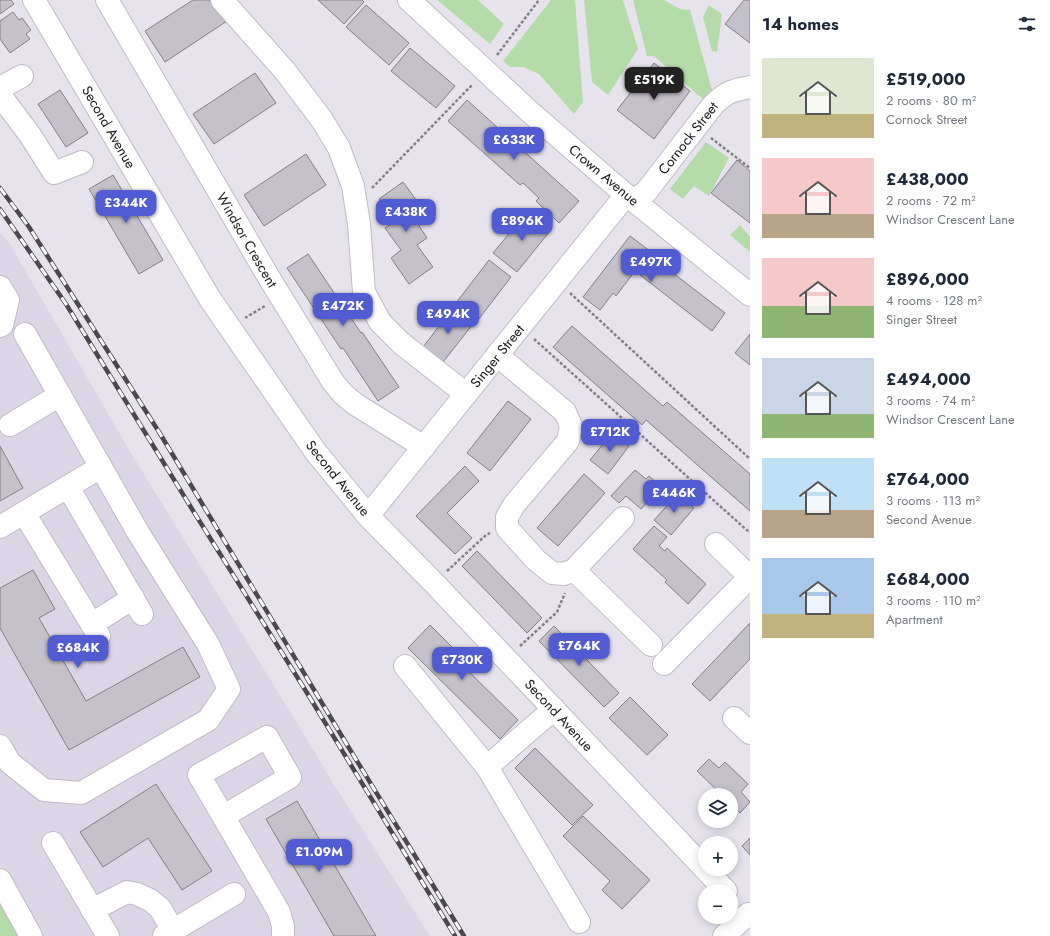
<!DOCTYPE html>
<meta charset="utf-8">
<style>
:root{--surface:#fff;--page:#f2f2f3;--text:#1f2937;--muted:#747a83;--accent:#525cd2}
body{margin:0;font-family:Jost,sans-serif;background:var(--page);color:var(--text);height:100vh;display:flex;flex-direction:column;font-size:15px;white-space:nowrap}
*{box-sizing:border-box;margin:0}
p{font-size:13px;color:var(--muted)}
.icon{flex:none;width:22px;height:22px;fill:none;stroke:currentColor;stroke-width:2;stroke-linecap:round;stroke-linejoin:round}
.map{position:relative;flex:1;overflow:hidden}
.details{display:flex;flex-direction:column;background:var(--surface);width:300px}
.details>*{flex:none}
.fabs{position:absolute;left:698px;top:788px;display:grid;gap:8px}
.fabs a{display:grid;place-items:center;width:40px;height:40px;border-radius:50%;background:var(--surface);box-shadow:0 2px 10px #0003;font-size:20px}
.price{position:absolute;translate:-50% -34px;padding:0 9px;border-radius:8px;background:var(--accent);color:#fff;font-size:13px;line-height:26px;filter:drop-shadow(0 1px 2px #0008)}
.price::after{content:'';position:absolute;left:50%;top:24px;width:12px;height:9px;margin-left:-6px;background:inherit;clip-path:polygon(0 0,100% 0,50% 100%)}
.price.selected{background:#222;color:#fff}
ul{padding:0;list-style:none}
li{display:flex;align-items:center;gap:12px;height:100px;padding:0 12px}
li span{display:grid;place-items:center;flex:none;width:112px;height:80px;border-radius:0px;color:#555}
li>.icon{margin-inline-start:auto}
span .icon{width:48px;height:48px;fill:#fffc;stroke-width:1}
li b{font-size:17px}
h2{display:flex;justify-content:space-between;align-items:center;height:48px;padding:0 12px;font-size:17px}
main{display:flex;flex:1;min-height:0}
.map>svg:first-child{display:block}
</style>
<main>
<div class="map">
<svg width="750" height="936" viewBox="0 0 750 936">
<rect width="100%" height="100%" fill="#e7e3ed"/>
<polygon fill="#dcd5e6" points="0,232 10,244 128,448 305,736 333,783 430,936 0,936"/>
<g fill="#b4dca9">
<polygon points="437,0 478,0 504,24 490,44"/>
<polygon points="551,0 575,0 583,102 574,114 539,74 523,67 510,67 503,61"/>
<polygon points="584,0 623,0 638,49 608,95 592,82"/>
<polygon points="633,0 664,0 680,9 690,10 712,90 704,100 654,56 647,56"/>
<polygon points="709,5 722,14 717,52 712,51 703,17"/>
<polygon points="706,142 729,158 709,196 694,186 683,199 670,189"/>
<polygon points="740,225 750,237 750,252 730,235"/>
<polygon points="0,880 31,936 0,936"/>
</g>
<g fill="#c5c1cb" stroke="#837f88">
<polygon points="0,0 11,0 14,4 0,14"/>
<polygon points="193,0 213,0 227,21 165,62 145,31"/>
<polygon points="318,0 362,0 364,2 344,24"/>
<polygon points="744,0 750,0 750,43 725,24"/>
<polygon points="366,5 409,43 389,65 346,27"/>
<polygon points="13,12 19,20 22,18 31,30 26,34 30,39 10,53 0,39 0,21"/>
<polygon points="410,48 455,86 436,108 391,71"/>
<polygon points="654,63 690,91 654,139 617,110"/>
<polygon points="255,73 276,103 214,144 193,114"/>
<polygon points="60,90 88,133 66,147 38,104"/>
<polygon points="467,100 579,201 559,223 536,201 539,198 523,183 520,185 448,121"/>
<polygon points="306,154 326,185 264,226 244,195"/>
<polygon points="737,160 750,171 750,223 711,193"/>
<polygon points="113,175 163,260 139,274 89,189"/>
<polygon points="403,182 422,208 412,215 427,238 417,245 433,267 409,284 391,258 401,250 385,228 395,221 379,199"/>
<polygon points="527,212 550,231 517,272 493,253"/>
<polygon points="630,236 675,270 673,273 725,313 712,331 635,271 616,296 613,293 600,310 583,297"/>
<polygon points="308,254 361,333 362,332 399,387 378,401 343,348 341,349 287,268"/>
<polygon points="489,260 511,277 478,320 456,303"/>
<polygon points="453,308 473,324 443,362 423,347"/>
<polygon points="572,326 663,406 667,402 750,474 750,511 646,420 642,425 553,347"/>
<polygon points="750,334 750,365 735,353"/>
<polygon points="508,401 531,419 490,471 467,453"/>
<polygon points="612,433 629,446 608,474 590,460"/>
<polygon points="0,446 23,488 0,501"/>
<polygon points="465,466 479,481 447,513 472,538 455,554 416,516"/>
<polygon points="635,470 646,479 649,476 661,487 641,509 626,496 619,503 611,496"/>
<polygon points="584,474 605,493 558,546 537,528"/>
<polygon points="678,494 694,508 671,535 654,520"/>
<polygon points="654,526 667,537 659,546 665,551 667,548 706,584 688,604 665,582 667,580 633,549"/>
<polygon points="477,551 542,618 527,633 462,566"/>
<polygon points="33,570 55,609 39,618 86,701 183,647 200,677 69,750 0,628 0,588"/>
<polygon points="750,623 750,659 710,701 692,684"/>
<polygon points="430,625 462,657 458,661 518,720 500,739 408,648"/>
<polygon points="554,626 619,693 604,707 539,641"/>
<polygon points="630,697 668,735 647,755 609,718"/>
<polygon points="535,748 593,805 572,825 515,768"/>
<polygon points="709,759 719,768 725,762 748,784 741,792 750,802 740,813 731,804 731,795 722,795 697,771"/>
<polygon points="156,784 212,871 182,890 148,838 103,867 80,832"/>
<polygon points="297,801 376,936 334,936 266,819"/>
<polygon points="583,816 650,880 622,909 602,890 610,881 563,836"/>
<polygon points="750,838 750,855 742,846"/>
</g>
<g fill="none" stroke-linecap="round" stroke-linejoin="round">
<g stroke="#bfbbc5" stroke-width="24">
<g id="minor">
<polyline points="34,0 210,299 315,451 368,516 434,583 726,891"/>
<polyline points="107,0 268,276 333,382 343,394 355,404 424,447"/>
<polyline points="222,0 285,71 322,120 339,148 353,186 359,224 364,292 380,322 401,343 466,394"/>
<polyline points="409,0 530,112 626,195 633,200 750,295"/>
<polyline points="0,88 22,76"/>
<polyline points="0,95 30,135 54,173 82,162"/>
<path d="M633 200 646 192 713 105C726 92 733 90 750 87"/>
<polyline points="0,287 8,300 2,325 0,326"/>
<polyline points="497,355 565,412 571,426 568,441 514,505 507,517 507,528 536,560 552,573 564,574 574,570 623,518"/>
<polyline points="10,425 60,395"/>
<polyline points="68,487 142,614"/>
<polyline points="24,513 99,636"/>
<polyline points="368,516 626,195"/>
<polyline points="0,527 101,467"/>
<polyline points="574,570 651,645"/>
<polyline points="92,624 133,598"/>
<polyline points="664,664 750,577 716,544"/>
<polyline points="405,666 487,767"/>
<polyline points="554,709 487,767 579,922"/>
<polyline points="734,718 750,733"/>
<polyline points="0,746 10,763 44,790 81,793 208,720 229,689 208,644 139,534 25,334"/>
<polyline points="224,816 290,777 267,737 199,775 279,912 283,926 283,936"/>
<polyline points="53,843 108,936"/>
<polyline points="0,880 31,936"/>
<polyline points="92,910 127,892 137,894 150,900 160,908 173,931"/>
<polyline points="164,936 234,894"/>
<polyline points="724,936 748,914"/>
</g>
</g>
<g stroke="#817e85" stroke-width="2.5" stroke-dasharray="3 2" stroke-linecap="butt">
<polyline points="497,55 539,0"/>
<polyline points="711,138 750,168"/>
<polyline points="372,188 472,85"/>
<polyline points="570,293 750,459"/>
<polyline points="245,318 265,306"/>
<polyline points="534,339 750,533"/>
<polyline points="447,571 486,535 490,533"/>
<polyline points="520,646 557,612 565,593"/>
</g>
<use href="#minor" stroke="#fff" stroke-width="22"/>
<g stroke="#4a474d" stroke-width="4.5">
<g id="rail">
<polyline points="0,188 29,227 159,432 349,748 464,936"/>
<polyline points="0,209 66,304 192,509 304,688 455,936"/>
</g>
</g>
<use href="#rail" stroke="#fff" stroke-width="3" stroke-dasharray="9" stroke-linecap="butt"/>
</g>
<g text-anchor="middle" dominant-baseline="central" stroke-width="3" stroke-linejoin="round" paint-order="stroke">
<g font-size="14" fill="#1b191d" stroke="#fff">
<text transform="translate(109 127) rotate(60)">Second Avenue</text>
<text transform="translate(688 138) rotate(-52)">Cornock Street</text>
<text transform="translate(604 175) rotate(40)">Crown Avenue</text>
<text transform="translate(247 240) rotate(60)">Windsor Crescent</text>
<text transform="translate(497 356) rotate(-51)">Singer Street</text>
<text transform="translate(338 478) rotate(51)">Second Avenue</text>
<text transform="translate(559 715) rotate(47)">Second Avenue</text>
</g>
</g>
</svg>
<div class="fabs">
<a><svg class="icon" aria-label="layers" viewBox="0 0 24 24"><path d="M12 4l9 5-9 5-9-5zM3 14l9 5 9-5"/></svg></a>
<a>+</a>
<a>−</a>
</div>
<b class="price selected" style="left:654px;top:101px">£519K</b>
<b class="price" style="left:514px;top:161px">£633K</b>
<b class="price" style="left:126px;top:224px">£344K</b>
<b class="price" style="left:406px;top:233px">£438K</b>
<b class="price" style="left:522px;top:242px">£896K</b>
<b class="price" style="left:651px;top:283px">£497K</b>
<b class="price" style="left:343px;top:327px">£472K</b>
<b class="price" style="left:448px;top:335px">£494K</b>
<b class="price" style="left:610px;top:453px">£712K</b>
<b class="price" style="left:674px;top:514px">£446K</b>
<b class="price" style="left:579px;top:667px">£764K</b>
<b class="price" style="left:78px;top:669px">£684K</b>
<b class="price" style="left:462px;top:681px">£730K</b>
<b class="price" style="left:319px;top:873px">£1.09M</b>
</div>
<section class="details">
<h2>14 homes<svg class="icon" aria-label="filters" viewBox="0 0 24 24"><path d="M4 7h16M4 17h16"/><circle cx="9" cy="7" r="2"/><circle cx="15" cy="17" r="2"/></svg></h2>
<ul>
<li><span style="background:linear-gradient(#dfe7d0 70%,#c2b280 0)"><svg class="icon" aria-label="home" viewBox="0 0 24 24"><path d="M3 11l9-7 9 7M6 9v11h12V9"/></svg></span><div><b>£519,000</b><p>2 rooms · 80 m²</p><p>Cornock Street</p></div></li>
<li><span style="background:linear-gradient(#f6c9c9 70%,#b9a48a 0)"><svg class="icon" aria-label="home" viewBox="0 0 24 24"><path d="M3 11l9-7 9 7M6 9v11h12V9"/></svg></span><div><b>£438,000</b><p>2 rooms · 72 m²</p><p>Windsor Crescent Lane</p></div></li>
<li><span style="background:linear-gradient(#f6c9c9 60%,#8fb573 0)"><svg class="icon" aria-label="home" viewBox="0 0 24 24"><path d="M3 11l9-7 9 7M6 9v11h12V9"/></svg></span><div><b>£896,000</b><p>4 rooms · 128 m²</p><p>Singer Street</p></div></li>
<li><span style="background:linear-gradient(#c9d6e8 70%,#8fb573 0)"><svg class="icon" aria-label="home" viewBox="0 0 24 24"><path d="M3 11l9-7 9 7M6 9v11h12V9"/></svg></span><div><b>£494,000</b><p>3 rooms · 74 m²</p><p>Windsor Crescent Lane</p></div></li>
<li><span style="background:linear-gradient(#bfe0f5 65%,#b9a48a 0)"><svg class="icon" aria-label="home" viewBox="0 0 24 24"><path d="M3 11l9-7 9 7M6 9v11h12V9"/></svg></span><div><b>£764,000</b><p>3 rooms · 113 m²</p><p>Second Avenue</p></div></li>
<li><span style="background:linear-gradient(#a9c7e8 70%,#c2b280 0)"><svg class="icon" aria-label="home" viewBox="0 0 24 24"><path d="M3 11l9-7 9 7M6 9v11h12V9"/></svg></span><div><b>£684,000</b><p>3 rooms · 110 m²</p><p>Apartment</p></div></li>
</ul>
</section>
</main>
